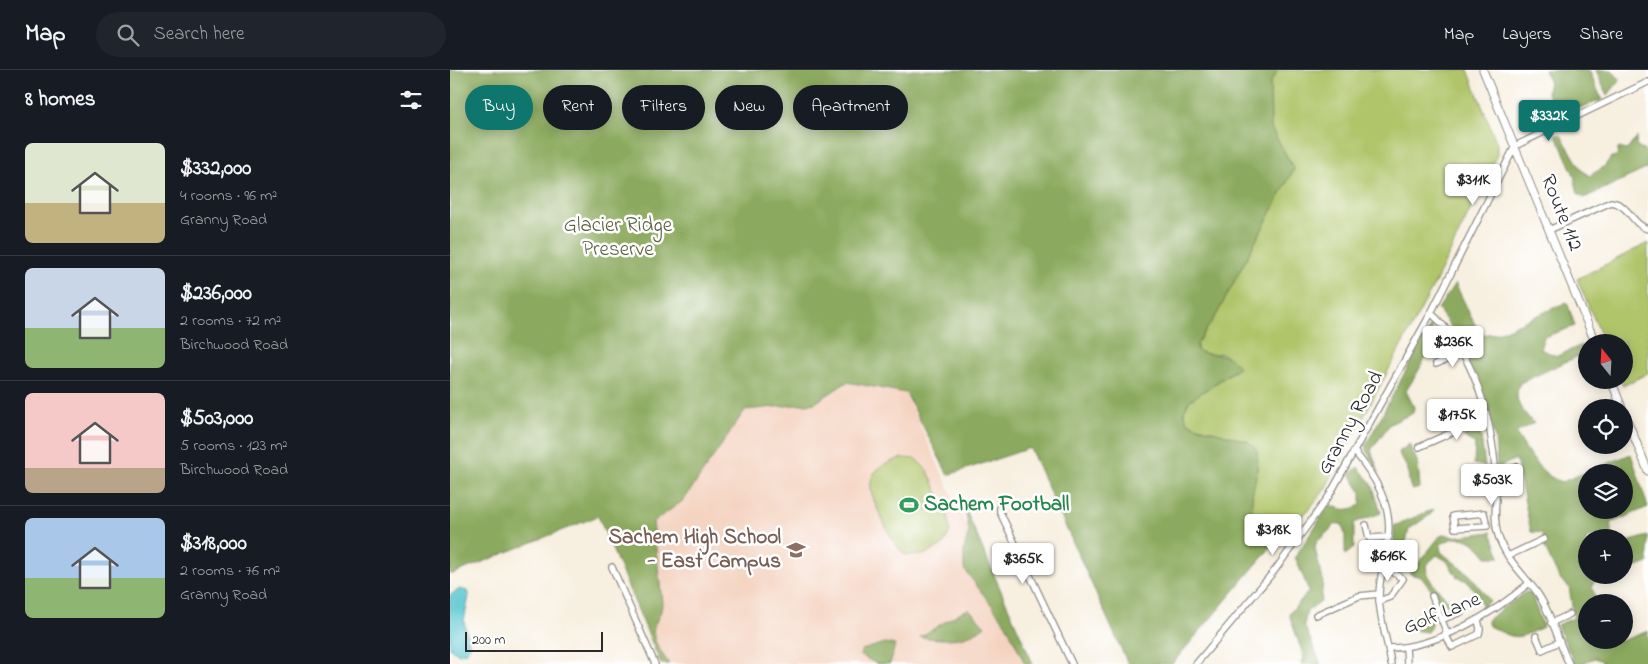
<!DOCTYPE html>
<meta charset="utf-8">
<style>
:root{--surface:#171b24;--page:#20242c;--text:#f1f3f6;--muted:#9ea1a6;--line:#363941;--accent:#0f766e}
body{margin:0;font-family:"Indie Flower",sans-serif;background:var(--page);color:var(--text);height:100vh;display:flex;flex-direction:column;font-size:19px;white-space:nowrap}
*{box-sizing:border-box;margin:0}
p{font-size:16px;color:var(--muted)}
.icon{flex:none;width:28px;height:28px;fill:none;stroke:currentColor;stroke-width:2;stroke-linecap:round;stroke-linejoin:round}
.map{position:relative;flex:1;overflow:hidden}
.details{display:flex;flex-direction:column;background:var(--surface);width:450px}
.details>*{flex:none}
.guide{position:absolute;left:15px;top:15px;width:475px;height:45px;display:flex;gap:10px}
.needle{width:32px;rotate:342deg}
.tools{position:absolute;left:1128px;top:264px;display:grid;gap:10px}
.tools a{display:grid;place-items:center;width:55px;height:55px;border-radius:50%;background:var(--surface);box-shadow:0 2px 12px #0003;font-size:25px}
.scale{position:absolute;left:15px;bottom:12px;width:138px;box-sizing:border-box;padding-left:5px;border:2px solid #2b2b2b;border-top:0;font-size:14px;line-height:18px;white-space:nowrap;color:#2b2b2b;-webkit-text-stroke:4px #fff;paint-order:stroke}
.price{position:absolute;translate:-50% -42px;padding:0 11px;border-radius:5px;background:#fff;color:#222;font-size:16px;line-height:32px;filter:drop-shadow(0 1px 2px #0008)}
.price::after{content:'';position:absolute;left:50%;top:30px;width:15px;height:11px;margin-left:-8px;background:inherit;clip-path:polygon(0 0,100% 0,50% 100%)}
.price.active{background:var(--accent);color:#fff}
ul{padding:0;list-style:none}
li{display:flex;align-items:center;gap:15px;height:125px;padding:0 25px}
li+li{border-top:1px solid var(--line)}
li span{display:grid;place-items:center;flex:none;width:140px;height:100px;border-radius:8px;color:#555}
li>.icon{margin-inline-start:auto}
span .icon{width:60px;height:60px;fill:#fffc;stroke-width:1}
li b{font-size:21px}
h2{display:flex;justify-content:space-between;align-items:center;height:60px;padding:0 25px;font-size:21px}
.pill{padding:0 18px;border-radius:22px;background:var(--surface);box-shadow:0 2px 12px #0003;font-size:18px;line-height:45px}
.pill.active{background:var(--accent);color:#fff}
header{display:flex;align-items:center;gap:30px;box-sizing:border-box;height:70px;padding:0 25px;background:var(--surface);border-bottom:1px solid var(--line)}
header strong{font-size:24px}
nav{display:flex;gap:28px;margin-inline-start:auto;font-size:18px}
.search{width:350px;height:45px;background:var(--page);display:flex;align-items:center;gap:12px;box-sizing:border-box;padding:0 18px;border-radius:28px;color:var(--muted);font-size:19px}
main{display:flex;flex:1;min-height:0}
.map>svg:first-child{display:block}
</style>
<header>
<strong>Map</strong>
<div class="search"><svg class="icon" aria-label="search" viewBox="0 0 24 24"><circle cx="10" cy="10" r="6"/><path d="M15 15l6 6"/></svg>Search here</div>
<nav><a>Map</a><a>Layers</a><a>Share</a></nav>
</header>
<main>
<section class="details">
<h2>8 homes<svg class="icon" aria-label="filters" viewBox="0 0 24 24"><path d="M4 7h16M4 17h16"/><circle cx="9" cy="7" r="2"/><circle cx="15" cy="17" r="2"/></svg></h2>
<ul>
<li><span style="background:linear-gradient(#dfe7d0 60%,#c2b280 0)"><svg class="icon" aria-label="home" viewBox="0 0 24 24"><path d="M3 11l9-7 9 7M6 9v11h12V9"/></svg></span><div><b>$332,000</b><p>4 rooms · 96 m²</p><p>Granny Road</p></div></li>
<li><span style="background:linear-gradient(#c9d6e8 60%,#8fb573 0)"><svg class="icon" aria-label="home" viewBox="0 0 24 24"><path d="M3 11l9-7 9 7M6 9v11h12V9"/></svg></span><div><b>$236,000</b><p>2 rooms · 72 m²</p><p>Birchwood Road</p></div></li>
<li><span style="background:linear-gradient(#f6c9c9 75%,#b9a48a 0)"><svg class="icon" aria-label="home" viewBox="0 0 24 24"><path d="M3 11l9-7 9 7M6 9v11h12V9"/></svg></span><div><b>$503,000</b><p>5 rooms · 123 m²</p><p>Birchwood Road</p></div></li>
<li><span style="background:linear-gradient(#a9c7e8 60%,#8fb573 0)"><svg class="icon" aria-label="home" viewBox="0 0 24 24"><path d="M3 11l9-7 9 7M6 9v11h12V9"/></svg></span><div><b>$318,000</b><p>2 rooms · 76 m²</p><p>Granny Road</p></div></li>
</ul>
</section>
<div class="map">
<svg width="1198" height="594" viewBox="0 0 1198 594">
<rect width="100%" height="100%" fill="#fff"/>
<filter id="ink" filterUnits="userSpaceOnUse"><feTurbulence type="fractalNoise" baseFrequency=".02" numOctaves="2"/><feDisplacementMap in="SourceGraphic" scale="10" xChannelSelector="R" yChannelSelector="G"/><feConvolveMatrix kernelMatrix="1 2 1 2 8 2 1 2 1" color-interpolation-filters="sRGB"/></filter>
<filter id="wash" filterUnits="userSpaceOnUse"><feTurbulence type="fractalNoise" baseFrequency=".0096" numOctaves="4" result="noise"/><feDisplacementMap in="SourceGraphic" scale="20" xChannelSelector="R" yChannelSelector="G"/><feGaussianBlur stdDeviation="1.12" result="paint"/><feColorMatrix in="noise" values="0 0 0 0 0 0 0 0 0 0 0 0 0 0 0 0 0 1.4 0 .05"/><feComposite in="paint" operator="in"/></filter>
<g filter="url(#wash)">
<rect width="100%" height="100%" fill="#f7efdf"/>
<polygon fill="#f4d3c0" points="423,253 580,594 213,594 116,365"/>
<g fill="#b0c56a" stroke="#6e784a">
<path d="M828 0H1018L1047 74V85L985 213 874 421 854 445 843 450 821 477C816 469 807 460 804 450 796 427 811 402 807 383 806 377 802 375 797 371L745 356 737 351 734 341 739 331 789 298 771 283 756 285 747 280V273L767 244 844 99 821 58 820 13Z"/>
<polygon points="1198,173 1198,303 1173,316 1170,310 1174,310 1174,272 1154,272 1127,209"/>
<path d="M452 388 466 389 478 401 498 446 500 461 493 475 473 485H455C444 474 439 463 432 449 417 417 411 400 452 388Z"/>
</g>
<g fill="#8caa5e" stroke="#5c6a44" fill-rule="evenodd">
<path d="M0 0H828L820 13 821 58 844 99 767 244 747 273V280C766 290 772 277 789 297L739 331 734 341 737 351 745 356 797 371C802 375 806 377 807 383 811 402 796 427 804 450 807 460 816 469 821 477L722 594H678L580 378 498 405 456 323 397 312 365 333 295 340 234 430 203 452 212 532C212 542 209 545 205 554 199 568 212 583 219 594H211L148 446 0 505Z"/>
<polygon points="1094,0 1139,0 1152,30 1107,46 1097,23 1099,11"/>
<polygon points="1146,0 1162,0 1170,10 1157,26"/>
<polygon points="1106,65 1111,65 1131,99 1139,106 1154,97 1161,87 1167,86 1168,78 1177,80 1187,67 1186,75 1198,83 1198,98 1134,128 1128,124 1124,105"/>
<path d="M1005 213 1030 265 1048 263 1117 232 1125 256 1094 267 1090 279 1107 286 1132 275 1135 283 1070 313C1062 331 1072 341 1084 353L1066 363C1077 381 1091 406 1112 412L1181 384 1198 437 1161 453V467L1136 468V505H1163L1144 512 1142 517 1147 532H1136V570L1171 571 1198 561V594H1152V591L1144 588 1131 594H1125L1107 555 1124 548 1119 517 1109 508 1094 476 1092 463 1081 462 1066 389 1047 398 1045 368 1027 312 1006 264 988 239ZM1136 402H1174V440H1136Z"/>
<path d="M981 254 982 256C982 282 969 300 956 321L964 337 963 343 940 354 921 380 929 403 916 380 917 373Z"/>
<polygon points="1027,359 1031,367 1035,396 1024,394 1025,374 1013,366"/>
<path d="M959 374 968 393 970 418 962 420C957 411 960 405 956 396 954 391 950 388 949 382Z"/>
<path d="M908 397 922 414 931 443 904 453V478L895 485V465L892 454H886L866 473 865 479 873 510 871 531 857 541 854 555 871 594H851L854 588 839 544 859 521 845 487 880 434C892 441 899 441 911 435V422L900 404Z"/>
<polygon points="514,436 583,594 575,594 556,554 514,499 514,480 519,461"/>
<polygon points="984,439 980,445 959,459 956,472 944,476 944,456"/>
<path d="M1041 462 1050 487H1037C1023 469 1010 461 990 475L991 482 1020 505 1040 531 1032 536 1028 525 1017 511 1007 507 997 491 987 485 976 495C977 516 993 519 1001 536L990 531 971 507 960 504 990 466 996 464 1003 467Z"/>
<polygon points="1198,466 1198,493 1174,502 1174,473"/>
<path d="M1076 522 1081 523 1093 557C1065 570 1067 570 1039 556L1037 550Z"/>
<path d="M519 539 535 556C517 572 492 570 470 567L511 542Z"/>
<polygon points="974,542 982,550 980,558 977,562 962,560 955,551"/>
<polygon points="435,573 445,575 440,594 427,594 410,585 412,580"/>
</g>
<polygon fill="#5bc8d2" stroke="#437a7e" points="10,519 17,521 19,526 14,551 20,577 16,582 9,584 0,578 0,525"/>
</g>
<g filter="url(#ink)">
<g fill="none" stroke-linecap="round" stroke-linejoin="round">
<g stroke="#918d85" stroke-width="8">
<g id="minor">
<path d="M1099 160 1161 132C1179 134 1182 155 1198 159"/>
<path d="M981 243C1025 283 1042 349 1046 408 1048 427 1042 446 1048 465 1055 488 1072 503 1086 521 1101 542 1108 571 1119 594"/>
<polyline points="986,294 1013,283"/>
<polyline points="969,377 1037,347"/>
<path d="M904 381C924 405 943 435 938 468 936 488 929 506 929 526 929 548 938 572 941 594"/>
<polyline points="1046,406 1067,397"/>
<polyline points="550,431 550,442 622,594"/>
<polygon points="1034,443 1037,456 1005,458 1003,446"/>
<polyline points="916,455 919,468 939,467"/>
<polyline points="1058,486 1094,469"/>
<polyline points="162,497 205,594"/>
<polyline points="982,526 997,563"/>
<polyline points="929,531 940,527 953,509 933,495"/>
<polyline points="866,545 909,526 929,524"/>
<polyline points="991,550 1011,542"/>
<polyline points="1101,553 1120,544"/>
<polyline points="995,564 1002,577 1029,564 1030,559 1028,550"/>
<polyline points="1086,566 1092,580 1109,572"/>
<polyline points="956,577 957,594"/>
<path d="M939 578C986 578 1044 543 1078 514"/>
<polyline points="746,594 825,500 879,426 981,243 1065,76 1198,12"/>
</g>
</g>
<g stroke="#918d85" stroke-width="9">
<g id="major">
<polyline points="1033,0 1145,272"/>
<polyline points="1161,310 1172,338"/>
<polyline points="1174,342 1198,401"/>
</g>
</g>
<use href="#minor" stroke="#fff" stroke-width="5.5"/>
<use href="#major" stroke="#fff" stroke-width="7"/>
</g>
</g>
<defs>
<g id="stadium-bare" transform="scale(1.5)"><path d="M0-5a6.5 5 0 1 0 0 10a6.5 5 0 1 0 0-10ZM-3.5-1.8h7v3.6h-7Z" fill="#2e9e5b" stroke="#fff" stroke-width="2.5" paint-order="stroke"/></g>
<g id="school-bare" transform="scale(1.5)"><path d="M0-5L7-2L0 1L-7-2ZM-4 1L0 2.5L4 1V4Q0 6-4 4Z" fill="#8d6e63" stroke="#fff" stroke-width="2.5" paint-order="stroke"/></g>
</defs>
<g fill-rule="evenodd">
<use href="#stadium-bare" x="459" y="435"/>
<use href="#school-bare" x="346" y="480"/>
</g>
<g text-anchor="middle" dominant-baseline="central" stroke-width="5" stroke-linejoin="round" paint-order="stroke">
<g font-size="21" fill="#2b2b2b" stroke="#fff">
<text transform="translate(1111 143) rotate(68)">Route 112</text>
<text transform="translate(901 353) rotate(-61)">Granny Road</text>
<text transform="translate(992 544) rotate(-22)">Golf Lane</text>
</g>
<g font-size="21" fill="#5a6141" stroke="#fff">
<text x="168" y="156">Glacier Ridge<tspan x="168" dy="24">Preserve</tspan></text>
</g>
<g font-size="21" font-weight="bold" fill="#27864d" stroke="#fff" text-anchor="start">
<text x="474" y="435">Sachem Football</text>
</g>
<g font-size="21" font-weight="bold" fill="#785e54" stroke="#fff" text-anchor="end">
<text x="331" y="468">Sachem High School<tspan x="331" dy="24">- East Campus</tspan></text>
</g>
</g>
</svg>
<div class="tools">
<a><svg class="needle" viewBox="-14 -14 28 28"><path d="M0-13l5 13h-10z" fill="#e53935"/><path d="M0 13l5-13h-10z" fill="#9ea1a6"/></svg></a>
<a><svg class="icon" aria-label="locate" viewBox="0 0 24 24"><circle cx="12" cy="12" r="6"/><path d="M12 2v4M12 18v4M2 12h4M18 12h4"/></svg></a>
<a><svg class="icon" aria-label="layers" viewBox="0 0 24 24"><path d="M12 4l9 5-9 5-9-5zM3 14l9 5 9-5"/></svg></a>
<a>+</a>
<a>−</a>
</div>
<div class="scale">200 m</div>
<b class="price active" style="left:1099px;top:72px">$332K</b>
<b class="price" style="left:1023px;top:136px">$311K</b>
<b class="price" style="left:1003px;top:298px">$236K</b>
<b class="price" style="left:1007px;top:371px">$175K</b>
<b class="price" style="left:1042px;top:436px">$503K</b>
<b class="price" style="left:823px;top:486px">$318K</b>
<b class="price" style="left:938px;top:512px">$616K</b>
<b class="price" style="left:573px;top:515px">$365K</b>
<div class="guide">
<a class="pill active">Buy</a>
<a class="pill">Rent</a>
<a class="pill">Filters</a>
<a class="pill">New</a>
<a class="pill">Apartment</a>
</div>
</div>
</main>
